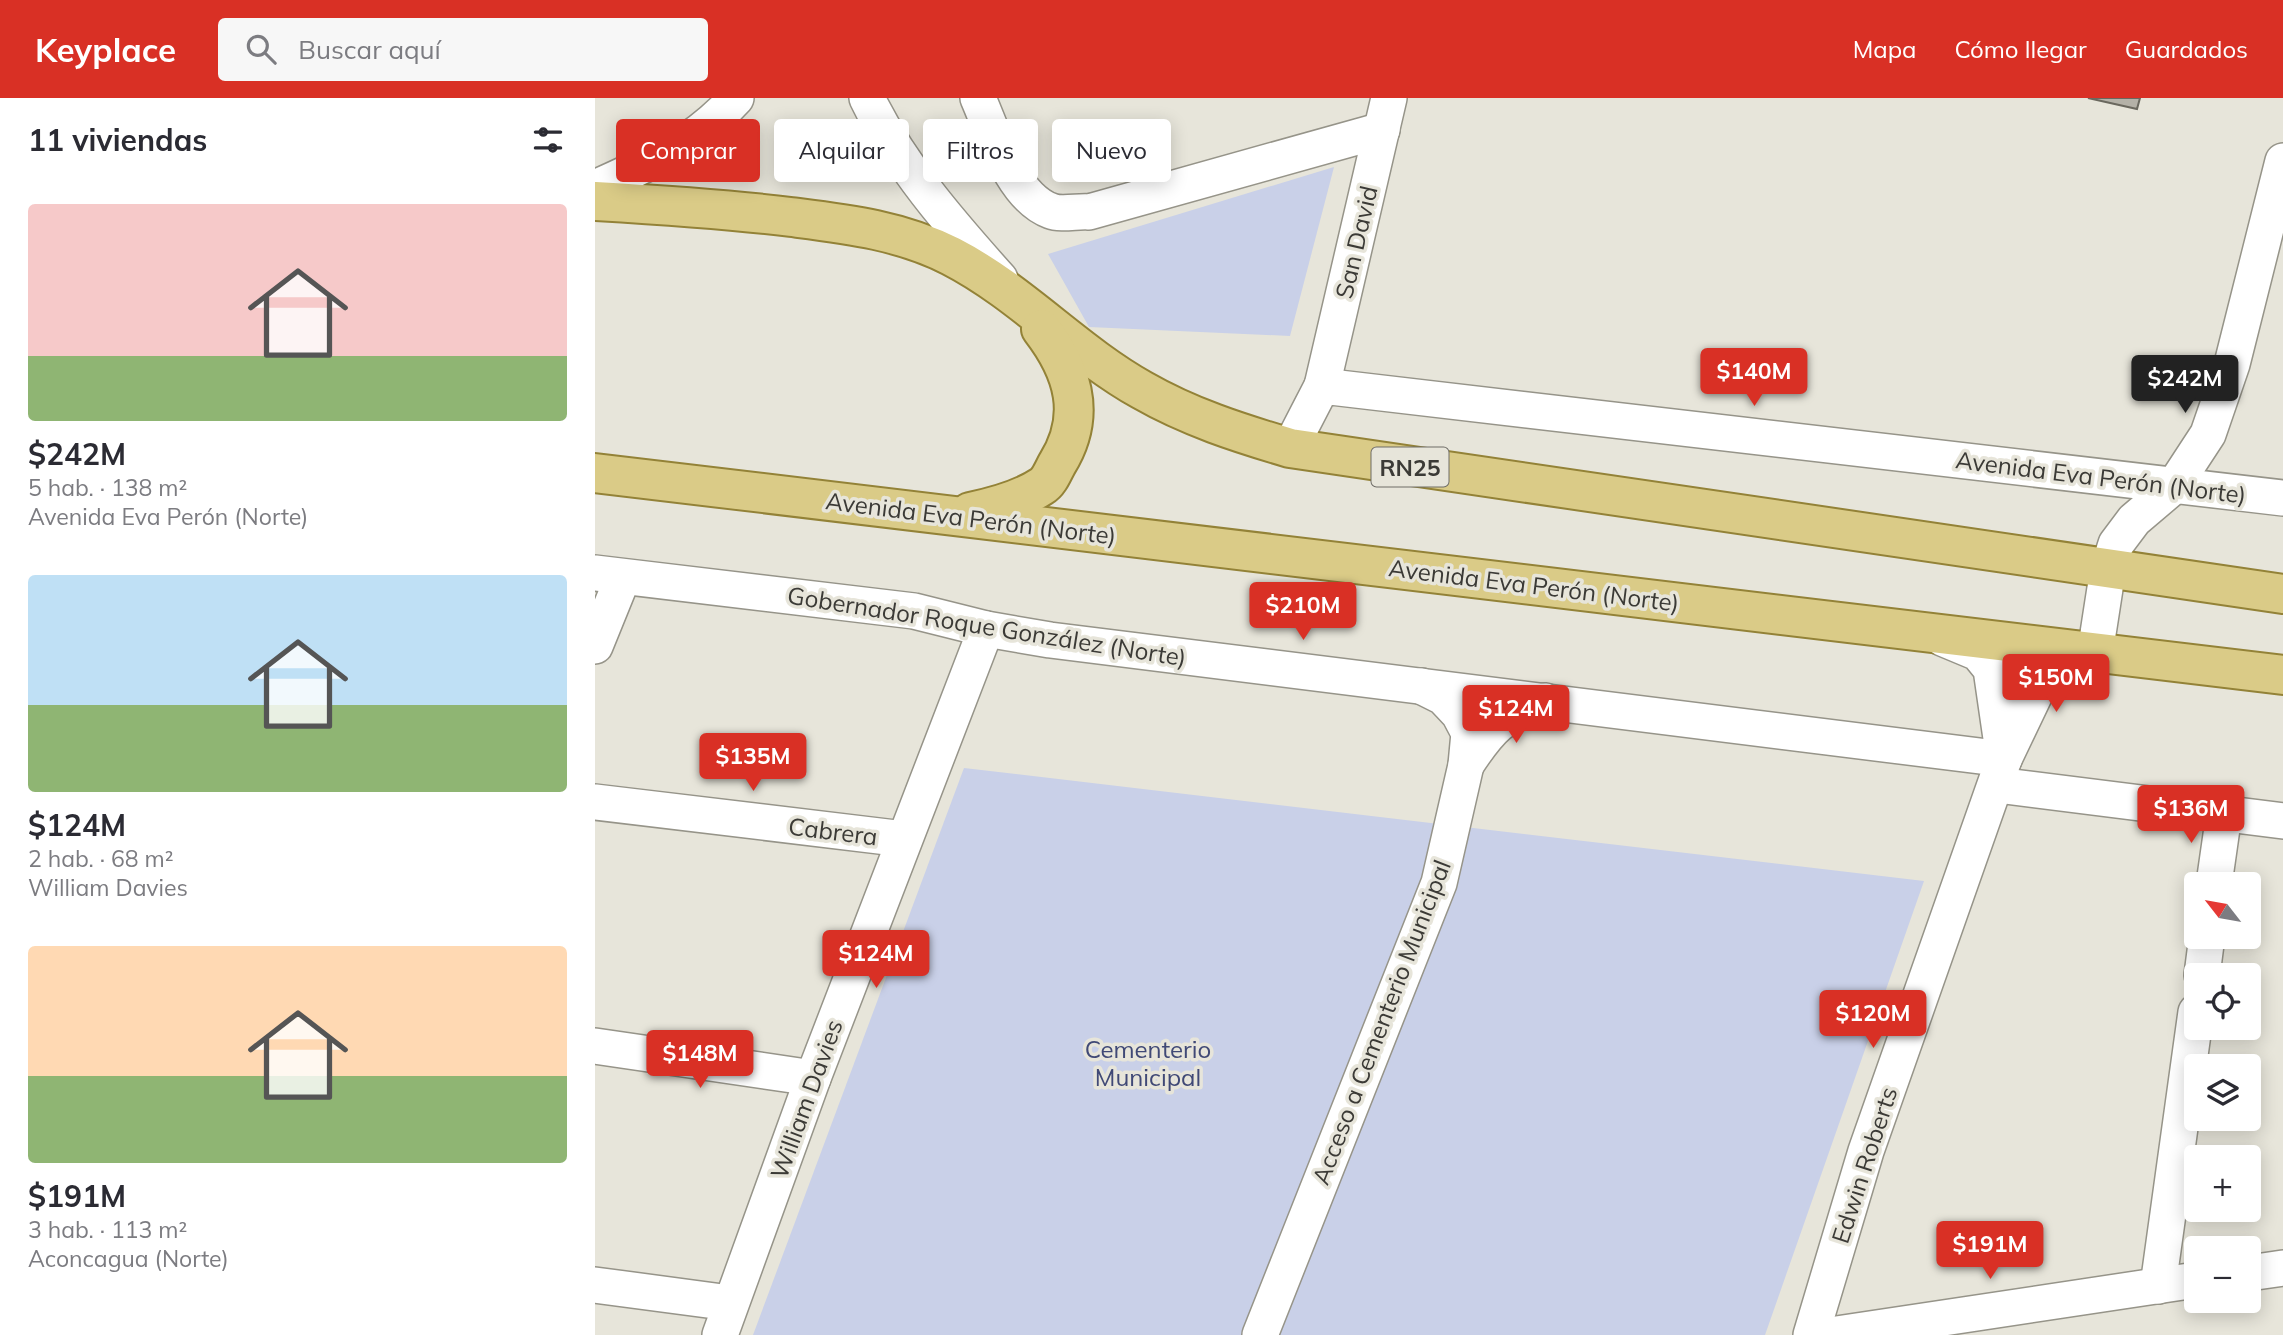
<!DOCTYPE html>
<html lang="es">
<meta charset="utf-8">
<style>
:root{--surface:#fff;--page:#f7f7f7;--text:#2b2b33;--muted:#7c7c81;--accent:#d93025}
body{margin:0;font-family:Mulish,sans-serif;background:var(--page);color:var(--text);height:100vh;display:flex;flex-direction:column;font-size:26px;white-space:nowrap}
*{box-sizing:border-box;margin:0}
p{font-size:23px;color:var(--muted)}
.icon{flex:none;width:38px;height:38px;fill:none;stroke:currentColor;stroke-width:2;stroke-linecap:round;stroke-linejoin:round}
.map{position:relative;flex:1;overflow:hidden}
.side{display:flex;flex-direction:column;background:var(--surface);width:595px}
.side>*{flex:none}
.banner{position:absolute;left:21px;top:21px;width:665px;height:63px;display:flex;gap:14px}
.needle{width:46px;rotate:301deg}
.buttons{position:absolute;left:1589px;top:774px;display:grid;gap:14px}
.buttons a{display:grid;place-items:center;width:77px;height:77px;border-radius:7px;background:var(--surface);box-shadow:0 4px 18px #0003;font-size:35px}
.price{position:absolute;translate:-50% -60px;padding:0 16px;border-radius:7px;background:var(--accent);color:#fff;font-size:23px;line-height:46px;filter:drop-shadow(0 2px 4px #0008)}
.price::after{content:'';position:absolute;left:50%;top:42px;width:21px;height:16px;margin-left:-10px;background:inherit;clip-path:polygon(0 0,100% 0,50% 100%)}
.price.on{background:#222;color:#fff}
ul{padding:0;list-style:none}
li{display:grid;align-content:center;gap:14px;height:371px;padding:0 28px}
li span{display:grid;place-items:center;height:217px;border-radius:7px;color:#555}
li>.icon{margin-inline-start:auto}
span .icon{width:126px;height:126px;fill:#fffc;stroke-width:1}
li b{font-size:30px}
h2{display:flex;justify-content:space-between;align-items:center;height:84px;padding:0 28px;font-size:30px}
.pill{padding:0 24px;border-radius:7px;background:var(--surface);box-shadow:0 4px 18px #0003;font-size:24px;line-height:63px}
.pill.on{background:var(--accent);color:#fff}
header{display:flex;align-items:center;gap:42px;box-sizing:border-box;height:98px;padding:0 35px;background:var(--accent);color:#fff}
header strong{font-size:33px}
nav{display:flex;gap:38px;margin-inline-start:auto;font-size:24px}
.search{width:490px;height:63px;background:var(--page);display:flex;align-items:center;gap:18px;box-sizing:border-box;padding:0 24px;border-radius:7px;color:var(--muted);font-size:26px}
main{display:flex;flex:1;min-height:0}
.map>svg:first-child{display:block}
</style>
<header>
<strong>Keyplace</strong>
<div class="search"><svg class="icon" aria-label="search" viewBox="0 0 24 24"><circle cx="10" cy="10" r="6"/><path d="M15 15l6 6"/></svg>Buscar aquí</div>
<nav><a>Mapa</a><a>Cómo llegar</a><a>Guardados</a></nav>
</header>
<main>
<section class="side">
<h2>11 viviendas<svg class="icon" aria-label="filters" viewBox="0 0 24 24"><path d="M4 7h16M4 17h16"/><circle cx="9" cy="7" r="2"/><circle cx="15" cy="17" r="2"/></svg></h2>
<ul>
<li><span style="background:linear-gradient(#f6c9c9 70%,#8fb573 0)"><svg class="icon" aria-label="home" viewBox="0 0 24 24"><path d="M3 11l9-7 9 7M6 9v11h12V9"/></svg></span><div><b>$242M</b><p>5 hab. · 138 m²</p><p>Avenida Eva Perón (Norte)</p></div></li>
<li><span style="background:linear-gradient(#bfe0f5 60%,#8fb573 0)"><svg class="icon" aria-label="home" viewBox="0 0 24 24"><path d="M3 11l9-7 9 7M6 9v11h12V9"/></svg></span><div><b>$124M</b><p>2 hab. · 68 m²</p><p>William Davies</p></div></li>
<li><span style="background:linear-gradient(#ffd9b3 60%,#8fb573 0)"><svg class="icon" aria-label="home" viewBox="0 0 24 24"><path d="M3 11l9-7 9 7M6 9v11h12V9"/></svg></span><div><b>$191M</b><p>3 hab. · 113 m²</p><p>Aconcagua (Norte)</p></div></li>
</ul>
</section>
<div class="map">
<svg width="1688" height="1237" viewBox="0 0 1688 1237">
<rect width="100%" height="100%" fill="#e7e5da"/>
<g fill="#c9d0e8">
<polygon points="739,69 695,238 494,229 453,156"/>
<polygon points="369,670 1329,783 1170,1237 158,1237"/>
</g>
<polygon fill="#b4b1a7" stroke="#6a685e" stroke-width="2" points="1493,0 1545,0 1542,11"/>
<g fill="none" stroke-linecap="round" stroke-linejoin="round">
<g stroke="#969489" stroke-width="38">
<g id="minor">
<path d="M272 0C305 68 355 125 405 181"/>
<path d="M383 0C398 34 417 99 456 113 466 117 483 113 494 114L787 32"/>
<path d="M0 90C55 65 100 46 141 0"/>
<polyline points="727,288 794,0"/>
<polyline points="695,350 727,288 1688,400"/>
<polyline points="0,475 319,513 391,531 455,542 1409,661"/>
<polyline points="1347,540 1383,555 1396,571 1409,661"/>
<polyline points="0,548 28,479"/>
<path d="M871 667C895 630 907 617 950 603"/>
<polyline points="1402,687 1688,723"/>
<polyline points="0,704 309,741"/>
<polyline points="1619,786 1629,716"/>
<polyline points="1607,877 1612,838"/>
<polyline points="0,948 218,980"/>
<polyline points="1654,1175 1688,1170"/>
<polyline points="0,1187 135,1205"/>
<polyline points="1563,1188 1601,914"/>
<polyline points="125,1237 218,980 391,531"/>
<polyline points="665,1237 844,785 871,667 874,635 864,616 848,599 826,588"/>
<polyline points="1216,1237 1271,1053 1409,661 1442,592 1475,564 1500,555 1513,471 1521,446 1539,422 1579,388 1613,336 1637,266 1688,63"/>
<polyline points="1235,1237 1601,1182"/>
</g>
</g>
<g stroke="#938237" stroke-width="42">
<g id="major">
<path d="M0 103C66 107 131 111 196 119 251 126 305 132 356 158 426 194 479 254 547 292 594 319 644 335 695 350L1688 496"/>
<polyline points="0,375 1688,577"/>
<path d="M375 414C399 409 426 402 447 388 454 384 458 373 462 366 492 318 479 274 446 231"/>
</g>
</g>
<use href="#minor" stroke="#fff" stroke-width="35"/>
<use href="#major" stroke="#dacb87" stroke-width="38"/>
</g>
<g text-anchor="middle" dominant-baseline="central" stroke-width="7" stroke-linejoin="round" paint-order="stroke">
<rect fill="#e7e5da" stroke="#6f6d67" stroke-width="2" x="776.5" y="349.5" width="77" height="39" rx="5"/>
<g font-size="23" font-weight="bold" fill="#3b3a36">
<text x="815" y="369">RN25</text>
</g>
<g font-size="24" fill="#3b3a36" stroke="#e7e5da">
<text transform="translate(761 144) rotate(-77)">San David</text>
<text transform="translate(1506 379) rotate(7)">Avenida Eva Perón (Norte)</text>
<text transform="translate(376 420) rotate(7)">Avenida Eva Perón (Norte)</text>
<text transform="translate(939 487) rotate(7)">Avenida Eva Perón (Norte)</text>
<text transform="translate(392 528) rotate(9)">Gobernador Roque González (Norte)</text>
<text transform="translate(238 733) rotate(7)">Cabrera</text>
<text transform="translate(786 924) rotate(-69)">Acceso a Cementerio Municipal</text>
<text transform="translate(211 1001) rotate(-70)">William Davies</text>
<text transform="translate(1269 1067) rotate(-72)">Edwin Roberts</text>
</g>
<g font-size="24" fill="#404976" stroke="#e7e5da">
<text x="553" y="951">Cementerio<tspan x="553" dy="28">Municipal</tspan></text>
</g>
</g>
</svg>
<div class="buttons">
<a><svg class="needle" viewBox="-14 -14 28 28"><path d="M0-13l5 13h-10z" fill="#e53935"/><path d="M0 13l5-13h-10z" fill="#7c7c81"/></svg></a>
<a><svg class="icon" aria-label="locate" viewBox="0 0 24 24"><circle cx="12" cy="12" r="6"/><path d="M12 2v4M12 18v4M2 12h4M18 12h4"/></svg></a>
<a><svg class="icon" aria-label="layers" viewBox="0 0 24 24"><path d="M12 4l9 5-9 5-9-5zM3 14l9 5 9-5"/></svg></a>
<a>+</a>
<a>−</a>
</div>
<b class="price" style="left:1159px;top:310px">$140M</b>
<b class="price on" style="left:1590px;top:317px">$242M</b>
<b class="price" style="left:708px;top:544px">$210M</b>
<b class="price" style="left:1461px;top:616px">$150M</b>
<b class="price" style="left:921px;top:647px">$124M</b>
<b class="price" style="left:158px;top:695px">$135M</b>
<b class="price" style="left:1596px;top:747px">$136M</b>
<b class="price" style="left:281px;top:892px">$124M</b>
<b class="price" style="left:1278px;top:952px">$120M</b>
<b class="price" style="left:105px;top:992px">$148M</b>
<b class="price" style="left:1395px;top:1183px">$191M</b>
<div class="banner">
<a class="pill on">Comprar</a>
<a class="pill">Alquilar</a>
<a class="pill">Filtros</a>
<a class="pill">Nuevo</a>
</div>
</div>
</main>
